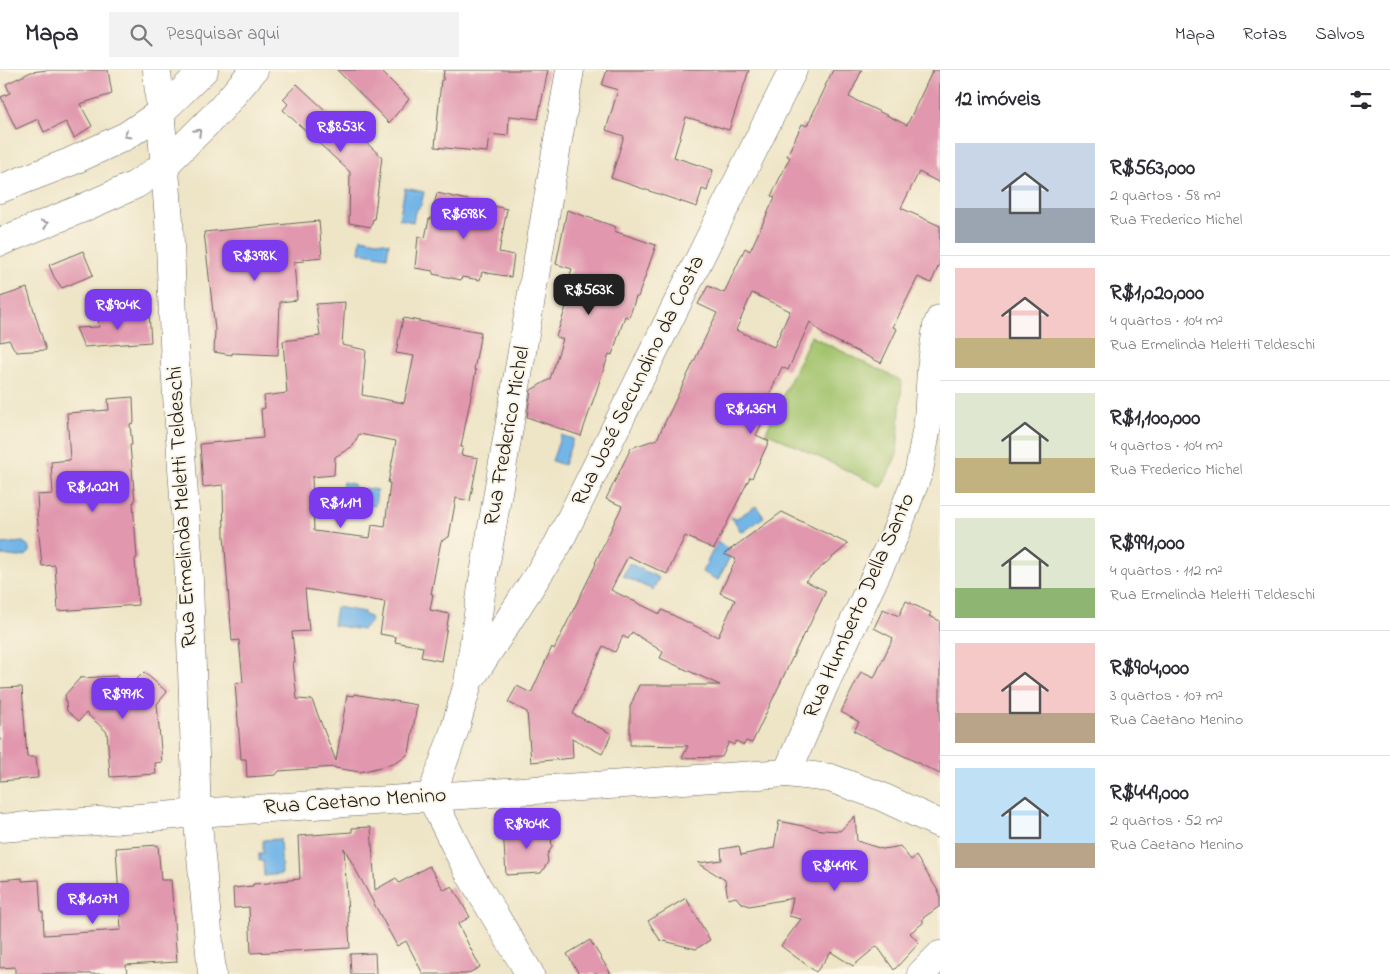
<!DOCTYPE html>
<html lang="pt">
<meta charset="utf-8">
<style>
:root{--surface:#fff;--page:#f2f2f3;--text:#2b2b33;--muted:#7c7c81;--line:#e1e1e2;--accent:#7c3aed}
body{margin:0;font-family:"Indie Flower",sans-serif;background:var(--page);color:var(--text);height:100vh;display:flex;flex-direction:column;font-size:19px;white-space:nowrap}
*{box-sizing:border-box;margin:0}
p{font-size:16px;color:var(--muted)}
.icon{flex:none;width:28px;height:28px;fill:none;stroke:currentColor;stroke-width:2;stroke-linecap:round;stroke-linejoin:round}
.map{position:relative;flex:1;overflow:hidden}
.panel{display:flex;flex-direction:column;background:var(--surface);width:450px}
.panel>*{flex:none}
.price{position:absolute;translate:-50% -42px;padding:0 11px;border-radius:10px;background:var(--accent);color:#fff;font-size:16px;line-height:32px;filter:drop-shadow(0 1px 2px #0008)}
.price::after{content:'';position:absolute;left:50%;top:30px;width:15px;height:11px;margin-left:-8px;background:inherit;clip-path:polygon(0 0,100% 0,50% 100%)}
.price.on{background:#222;color:#fff}
ul{padding:0;list-style:none}
li{display:flex;align-items:center;gap:15px;height:125px;padding:0 15px}
li+li{border-top:1px solid var(--line)}
li span{display:grid;place-items:center;flex:none;width:140px;height:100px;border-radius:0px;color:#555}
li>.icon{margin-inline-start:auto}
span .icon{width:60px;height:60px;fill:#fffc;stroke-width:1}
li b{font-size:21px}
h2{display:flex;justify-content:space-between;align-items:center;height:60px;padding:0 15px;font-size:21px}
header{display:flex;align-items:center;gap:30px;box-sizing:border-box;height:70px;padding:0 25px;background:var(--surface);border-bottom:1px solid var(--line)}
header strong{font-size:24px}
nav{display:flex;gap:28px;margin-inline-start:auto;font-size:18px}
.search{width:350px;height:45px;background:var(--page);display:flex;align-items:center;gap:12px;box-sizing:border-box;padding:0 18px;border-radius:0px;color:var(--muted);font-size:19px}
main{display:flex;flex:1;min-height:0}
.map>svg:first-child{display:block}
</style>
<header>
<strong>Mapa</strong>
<div class="search"><svg class="icon" aria-label="search" viewBox="0 0 24 24"><circle cx="10" cy="10" r="6"/><path d="M15 15l6 6"/></svg>Pesquisar aqui</div>
<nav><a>Mapa</a><a>Rotas</a><a>Salvos</a></nav>
</header>
<main>
<div class="map">
<svg width="940" height="904" viewBox="0 0 940 904">
<rect width="100%" height="100%" fill="#fcf5e5"/>
<filter id="ink" filterUnits="userSpaceOnUse"><feTurbulence type="fractalNoise" baseFrequency=".02" numOctaves="2"/><feDisplacementMap in="SourceGraphic" scale="10" xChannelSelector="R" yChannelSelector="G"/><feConvolveMatrix kernelMatrix="1 2 1 2 8 2 1 2 1" color-interpolation-filters="sRGB"/></filter>
<filter id="wash" filterUnits="userSpaceOnUse"><feTurbulence type="fractalNoise" baseFrequency=".0096" numOctaves="4" result="noise"/><feDisplacementMap in="SourceGraphic" scale="20" xChannelSelector="R" yChannelSelector="G"/><feGaussianBlur stdDeviation="1.12" result="paint"/><feColorMatrix in="noise" values="0 0 0 0 0 0 0 0 0 0 0 0 0 0 0 0 0 1.4 0 .05"/><feComposite in="paint" operator="in"/></filter>
<g filter="url(#wash)">
<rect width="100%" height="100%" fill="#eee5c7"/>
<polygon fill="#a2c36c" stroke="#5f7044" points="811,266 902,311 897,384 882,417 766,362"/>
<g fill="#72b5e7" stroke="#476882">
<polygon points="405,118 424,122 421,135 415,142 413,152 399,149"/>
<polygon points="361,168 389,173 387,187 359,182"/>
<polygon points="561,365 573,369 564,395 552,391"/>
<polygon points="343,412 354,414 354,419 364,421 365,418 377,420 375,436 362,434 357,437 340,434"/>
<polygon points="756,436 764,447 743,462 741,462 734,450 731,448 733,447 737,448"/>
<path d="M23 472 30 477V482C23 491 11 485 0 485V474Z"/>
<polygon points="717,472 733,481 718,510 702,502"/>
<polygon points="629,493 659,508 653,520 623,506"/>
<polygon points="336,537 364,542 365,545 370,547 371,550 369,554 363,558 362,560 333,555"/>
<polygon points="280,769 282,804 264,806 263,791 259,791 259,783 263,783 263,770"/>
</g>
<g id="blocks">
<g fill="#e197ae" fill-rule="evenodd">
<polygon points="48,0 108,0 112,24 80,34 92,56 74,68 66,52 44,62 38,49 16,59 1,27 10,23 6,14 31,2"/>
<polygon points="337,0 380,0 409,29 389,53"/>
<polygon points="444,0 548,0 538,49 509,46 508,66 489,64 487,82 435,77 441,10 443,10"/>
<polygon points="607,0 749,0 729,60 686,47 674,87 713,100 707,121 702,119 697,137 611,108 624,66 606,60 618,20 602,15"/>
<path d="M833 0H862L849 27 907 55 933 0H940V113L919 102 901 138 940 156V193L931 213 918 207 893 257 897 259 881 293 824 265 810 252 788 300 782 297 763 338 768 341 756 365 769 371 752 408 750 407 714 479 685 466 667 504 628 486 611 520 660 544 662 540 718 567 735 530 720 523 736 489 724 484 782 442 848 474 805 511 826 521 805 564 804 563 752 673 746 671 744 675 736 671 734 675 729 672 722 687 682 688 688 676 630 675V637L639 615H720L660 588 663 582 632 562 628 569 623 566 615 582 603 576 573 644 612 664 602 684 572 668 573 688 531 692 527 642 508 632 517 616 531 623 552 577 554 579 596 494 595 493 622 436 606 429 631 378 657 369 717 243 698 234 708 216 724 223 745 178 750 181 775 127 771 126 790 87 787 86 802 54 807 56 826 16H825ZM752 223 790 241 774 277 736 260Z"/>
<polygon points="297,14 339,53 341,50 382,87 374,150 373,149 371,157 349,153 350,102 283,40 288,34 283,29"/>
<polygon points="437,123 507,139 499,182 514,185 511,207 482,202 480,210 462,207 461,210 433,204 433,201 415,198 418,166 425,168 429,149 431,149"/>
<polygon points="567,140 616,157 614,161 656,175 638,227 636,227 629,248 625,246 612,285 609,284 581,366 527,347 531,320 550,309 563,269 556,267 569,228 563,226 572,199 556,194"/>
<polygon points="319,151 322,187 303,189 304,191 294,192 297,230 280,232 278,285 232,283 232,285 214,282 215,260 204,162"/>
<polygon points="83,181 93,205 62,218 54,207 49,195"/>
<polygon points="27,218 46,280 16,282 9,270 0,272 0,227"/>
<path d="M345 232 342 275 366 280 362 325 404 333 414 286 396 283 403 248 481 262 474 300H476L461 377H463L461 385 478 388 470 431 456 428 449 467 441 471 431 524H433L430 540 449 544 441 591 421 587 423 577 395 572 396 567 380 564 385 532 305 519 309 561 292 562 295 592H293L297 629 312 630 336 691 347 625 353 626 354 624 417 635 409 683 402 689 393 694 360 702 335 698V697L279 701 276 705 247 707 246 689H241L235 613 243 612 239 570 232 571 224 466 223 415 203 417 200 374 263 368 261 339 265 338 264 326 287 323 283 271 320 266 316 234ZM359 364 396 371 388 413H390L385 457 372 455 370 468 314 461 312 407 334 405 335 387 353 376Z"/>
<polygon points="149,243 151,272 84,277 76,258 99,257 98,249 126,247 126,245"/>
<polygon points="133,327 134,353 130,354 132,375 130,375 135,432 133,432 137,488 135,489 138,535 58,541 55,495 42,496 37,443 38,443 37,425 53,424 51,392 70,390 67,343 109,340 108,329"/>
<polygon points="906,531 931,543 929,546 940,551 940,704 854,661 859,652 841,642 861,602 874,608 893,568 874,558 883,539 899,546"/>
<polygon points="144,602 167,622 157,634 162,692 155,693 156,704 110,707 107,662 86,643 79,651 67,641 65,625 80,608 116,606 128,618"/>
<polygon points="22,617 27,687 36,687 38,708 0,711 0,618"/>
<polygon points="855,746 857,771 882,779 891,778 900,776 911,790 916,786 940,824 940,836 923,848 923,853 910,863 919,873 894,900 877,876 853,896 831,882 816,902 781,876 801,849 789,846 793,828 749,836 740,832 736,827 728,829 725,810 698,793 722,790 721,779 739,776 741,785 774,778 779,751 822,760 840,761"/>
<polygon points="550,756 552,777 547,785 548,792 541,803 506,805 503,759"/>
<polygon points="371,757 375,820 396,808 399,813 429,796 444,820 452,816 470,847 458,854 480,897 467,904 423,904 406,871 397,876 344,778 350,878 251,883 249,837 234,838 233,818 253,816 253,814 269,813 270,812 300,809 298,766 352,762 352,758"/>
<polygon points="158,775 161,810 171,810 177,892 126,895 127,904 15,904 15,897 0,898 0,810 22,808 22,811 39,810 41,842 43,842 44,865 121,860 116,778"/>
<polygon points="686,828 710,870 696,879 660,870 648,851"/>
<polygon points="590,870 611,904 579,904 567,884"/>
<polygon points="375,883 376,904 351,904 350,884"/>
</g>
</g>
</g>
<g filter="url(#ink)">
<use href="#blocks" fill-opacity="0" stroke="#666258" stroke-width="1"/>
<g fill="none" stroke-linecap="round" stroke-linejoin="round">
<g stroke="#666258" stroke-width="29">
<g id="minor">
<polyline points="157,0 169,150 175,296 188,484 197,743 212,904"/>
<polyline points="0,119 70,92 126,66 160,43 204,0"/>
<polyline points="0,172 83,138 135,115 165,95 221,39 254,0"/>
<polyline points="474,604 558,474 793,0"/>
<polyline points="787,703 823,618 895,464 919,401 928,351 931,300 937,256 940,249"/>
<polyline points="0,758 153,747 197,743 787,703 830,708 880,726 940,754"/>
<polyline points="530,904 468,801 431,727 455,659 468,613 483,510 570,0"/>
<polyline points="921,904 940,885"/>
</g>
</g>
<use href="#minor" stroke="#fff" stroke-width="28"/>
</g>
<defs><path id="oneway-chevron" d="M-2-3.5L2.5 0L-2 3.5" fill="none" stroke-width="1.6" stroke-linecap="round" stroke-linejoin="round" transform="scale(1.25)"/></defs>
<g stroke="#999">
<use href="#oneway-chevron" transform="translate(198 62) rotate(-45)"/>
<use href="#oneway-chevron" transform="translate(127 65) rotate(150)"/>
<use href="#oneway-chevron" transform="translate(45 154) rotate(-22)"/>
</g>
</g>
<g text-anchor="middle" dominant-baseline="central" stroke-width="4" stroke-linejoin="round" paint-order="stroke">
<g font-size="22" fill="#1c1c1c" stroke="#fcf5e5">
<text transform="translate(639 311) rotate(-64)">Rua José Secundino da Costa</text>
<text transform="translate(508 366) rotate(-80)">Rua Frederico Michel</text>
<text transform="translate(183 437) rotate(-93)">Rua Ermelinda Meletti Teldeschi</text>
<text transform="translate(860 536) rotate(-66)">Rua Humberto Della Santo</text>
<text transform="translate(355 732) rotate(-4)">Rua Caetano Menino</text>
</g>
</g>
</svg>
<b class="price" style="left:341px;top:83px">R$853K</b>
<b class="price" style="left:464px;top:170px">R$698K</b>
<b class="price" style="left:255px;top:212px">R$398K</b>
<b class="price on" style="left:589px;top:246px">R$563K</b>
<b class="price" style="left:118px;top:261px">R$904K</b>
<b class="price" style="left:751px;top:365px">R$1.36M</b>
<b class="price" style="left:93px;top:443px">R$1.02M</b>
<b class="price" style="left:341px;top:459px">R$1.1M</b>
<b class="price" style="left:123px;top:650px">R$991K</b>
<b class="price" style="left:527px;top:780px">R$904K</b>
<b class="price" style="left:835px;top:822px">R$449K</b>
<b class="price" style="left:93px;top:855px">R$1.07M</b>
</div>
<section class="panel">
<h2>12 imóveis<svg class="icon" aria-label="filters" viewBox="0 0 24 24"><path d="M4 7h16M4 17h16"/><circle cx="9" cy="7" r="2"/><circle cx="15" cy="17" r="2"/></svg></h2>
<ul>
<li><span style="background:linear-gradient(#c9d6e8 65%,#9aa5b1 0)"><svg class="icon" aria-label="home" viewBox="0 0 24 24"><path d="M3 11l9-7 9 7M6 9v11h12V9"/></svg></span><div><b>R$563,000</b><p>2 quartos · 58 m²</p><p>Rua Frederico Michel</p></div></li>
<li><span style="background:linear-gradient(#f6c9c9 70%,#c2b280 0)"><svg class="icon" aria-label="home" viewBox="0 0 24 24"><path d="M3 11l9-7 9 7M6 9v11h12V9"/></svg></span><div><b>R$1,020,000</b><p>4 quartos · 104 m²</p><p>Rua Ermelinda Meletti Teldeschi</p></div></li>
<li><span style="background:linear-gradient(#dfe7d0 65%,#c2b280 0)"><svg class="icon" aria-label="home" viewBox="0 0 24 24"><path d="M3 11l9-7 9 7M6 9v11h12V9"/></svg></span><div><b>R$1,100,000</b><p>4 quartos · 104 m²</p><p>Rua Frederico Michel</p></div></li>
<li><span style="background:linear-gradient(#dfe7d0 70%,#8fb573 0)"><svg class="icon" aria-label="home" viewBox="0 0 24 24"><path d="M3 11l9-7 9 7M6 9v11h12V9"/></svg></span><div><b>R$991,000</b><p>4 quartos · 112 m²</p><p>Rua Ermelinda Meletti Teldeschi</p></div></li>
<li><span style="background:linear-gradient(#f6c9c9 70%,#b9a48a 0)"><svg class="icon" aria-label="home" viewBox="0 0 24 24"><path d="M3 11l9-7 9 7M6 9v11h12V9"/></svg></span><div><b>R$904,000</b><p>3 quartos · 107 m²</p><p>Rua Caetano Menino</p></div></li>
<li><span style="background:linear-gradient(#bfe0f5 75%,#b9a48a 0)"><svg class="icon" aria-label="home" viewBox="0 0 24 24"><path d="M3 11l9-7 9 7M6 9v11h12V9"/></svg></span><div><b>R$449,000</b><p>2 quartos · 52 m²</p><p>Rua Caetano Menino</p></div></li>
</ul>
</section>
</main>
